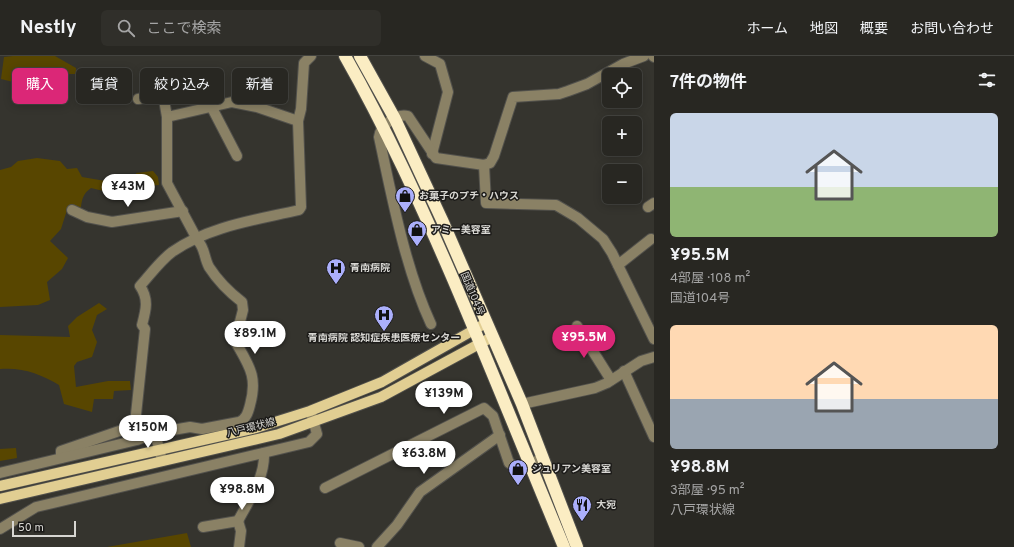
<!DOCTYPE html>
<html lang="ja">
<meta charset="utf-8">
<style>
:root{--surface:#282722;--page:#302f2a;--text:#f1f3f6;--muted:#a5a5a5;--line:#444440;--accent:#db2777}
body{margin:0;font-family:Overpass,"Noto Sans JP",sans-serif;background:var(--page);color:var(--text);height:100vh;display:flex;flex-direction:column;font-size:15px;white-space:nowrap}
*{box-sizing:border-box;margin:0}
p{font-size:13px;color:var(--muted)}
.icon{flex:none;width:22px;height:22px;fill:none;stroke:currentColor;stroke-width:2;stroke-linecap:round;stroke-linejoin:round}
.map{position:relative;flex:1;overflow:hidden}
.details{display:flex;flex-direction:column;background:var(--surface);width:360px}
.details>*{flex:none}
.hud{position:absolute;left:12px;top:12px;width:380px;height:36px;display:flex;gap:8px}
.fabs{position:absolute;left:602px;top:12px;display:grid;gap:8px}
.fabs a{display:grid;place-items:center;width:40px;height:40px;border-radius:6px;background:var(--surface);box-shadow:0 2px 10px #0003,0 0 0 1px var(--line);font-size:20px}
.scale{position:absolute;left:12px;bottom:10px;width:64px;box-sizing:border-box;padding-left:4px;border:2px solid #d7d6d2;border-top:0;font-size:11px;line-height:14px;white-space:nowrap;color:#d7d6d2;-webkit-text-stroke:3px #1c1b19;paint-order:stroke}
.price{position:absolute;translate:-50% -34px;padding:0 9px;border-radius:14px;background:#fff;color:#222;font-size:13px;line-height:26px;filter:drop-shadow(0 1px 2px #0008)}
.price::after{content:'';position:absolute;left:50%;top:24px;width:12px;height:9px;margin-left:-6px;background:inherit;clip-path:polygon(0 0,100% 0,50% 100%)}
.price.current{background:var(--accent);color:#fff}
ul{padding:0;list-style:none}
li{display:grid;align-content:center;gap:8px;height:212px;padding:0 16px}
li span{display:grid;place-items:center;height:124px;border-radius:6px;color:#555}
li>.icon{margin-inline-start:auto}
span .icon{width:72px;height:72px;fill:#fffc;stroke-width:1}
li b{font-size:17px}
h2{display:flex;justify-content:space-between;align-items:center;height:48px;padding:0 16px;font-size:17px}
.tag{padding:0 14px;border-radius:6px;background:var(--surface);box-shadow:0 2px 10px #0003,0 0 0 1px var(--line);font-size:14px;line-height:36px}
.tag.current{background:var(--accent);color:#fff}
header{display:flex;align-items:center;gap:24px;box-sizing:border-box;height:56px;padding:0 20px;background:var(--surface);border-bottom:1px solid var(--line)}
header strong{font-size:19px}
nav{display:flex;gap:22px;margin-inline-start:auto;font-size:14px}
.search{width:280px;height:36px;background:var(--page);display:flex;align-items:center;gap:10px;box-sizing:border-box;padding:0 14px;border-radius:6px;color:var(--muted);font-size:15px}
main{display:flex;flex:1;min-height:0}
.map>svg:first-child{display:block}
</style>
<header>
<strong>Nestly</strong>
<div class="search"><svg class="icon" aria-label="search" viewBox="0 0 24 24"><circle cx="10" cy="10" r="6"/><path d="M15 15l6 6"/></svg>ここで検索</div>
<nav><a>ホーム</a><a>地図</a><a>概要</a><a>お問い合わせ</a></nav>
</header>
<main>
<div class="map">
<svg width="654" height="491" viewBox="0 0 654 491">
<rect width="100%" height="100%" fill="#35342e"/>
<g fill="#584600">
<polygon points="13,0 55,0 76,12 76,18 61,18 60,26 37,20 17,27 1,23 4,1"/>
<path d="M37 102 60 105 67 113 77 112 82 121 117 127 137 126 136 117 153 115 158 121 159 129 149 130 148 134C130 139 109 137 91 132 84 137 82 142 81 151L67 154 61 173 50 185 68 202 62 213 47 226 50 244 38 249 0 251V114L11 111 18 105Z"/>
<path d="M99 247 107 253 97 259 92 274 97 286 92 301 77 306 74 310 76 331 108 325H130L131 334 114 335 113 343H94L92 356 64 348 59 329C41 318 22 311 0 313V279L70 281 68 270 77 261Z"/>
<polygon points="16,392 17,402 0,405 0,393"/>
<polygon points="187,477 191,491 107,491"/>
</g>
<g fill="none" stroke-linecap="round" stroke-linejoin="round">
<g stroke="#52514c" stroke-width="12">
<g id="minor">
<polyline points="425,0 440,8 448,36 432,98"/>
<polyline points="653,0 654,1"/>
<polyline points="211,50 237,100"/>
<polyline points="167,61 232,46 257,51 298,65"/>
<polyline points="484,109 486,147 556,149 578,162 603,183 612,197 654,283"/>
<polyline points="648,151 654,147"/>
<polyline points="72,154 87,161 112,166 183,155"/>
<polyline points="618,209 651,183"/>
<path d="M431 268C405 212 392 141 379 81 380 70 396 57 408 60L436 102 484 109 490 107 494 100 513 41 559 38 568 35 587 28 623 8 644 0"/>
<polyline points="577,270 611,324"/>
<polyline points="624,315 654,381"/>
<polyline points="522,348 595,332 607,327 641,305 654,301"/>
<polyline points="155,377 162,405"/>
<path d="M61 402V395L131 371 135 368 145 273 142 269C146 254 149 243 140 230 150 219 160 205 172 196 209 170 256 164 299 154L301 151 298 65 301 53 304 7 311 0"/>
<path d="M0 417 137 384 155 377 190 371 202 373 239 366C246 363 248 357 250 349 258 320 249 310 235 285L243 254 242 246C229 236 218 225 209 211 204 202 205 192 198 185L167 127V61L163 38 138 43"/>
<polyline points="325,432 484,352 493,360 509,407 518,411 543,403"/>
<path d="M238 465C249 444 265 422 264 397"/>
<polyline points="203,471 238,465 241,475 239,491"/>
<polyline points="0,473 36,451 309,386 317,378 311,357"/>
<polyline points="340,487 359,491"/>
<polyline points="377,491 397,469 420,436 500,379"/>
</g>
</g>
<g stroke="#52514c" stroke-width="12">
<g id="major">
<polyline points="0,430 256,372 310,355 382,326 486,267"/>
<polyline points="0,443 279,378 381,341 492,281"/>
</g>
</g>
<g stroke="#52514c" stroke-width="14">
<g id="highway">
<path d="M345 0C386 72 420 147 453 223 491 312 527 402 564 491"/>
<polyline points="360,0 395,63 442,164 522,348 577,491"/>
</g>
</g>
<use href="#minor" stroke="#8a8165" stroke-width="10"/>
<use href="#major" stroke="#e1ce92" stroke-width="10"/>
<use href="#highway" stroke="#fbedc3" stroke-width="12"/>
</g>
<defs>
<g id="shop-pin" transform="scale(1)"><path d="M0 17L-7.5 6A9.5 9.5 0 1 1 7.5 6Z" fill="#abaffb" stroke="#1c1b19"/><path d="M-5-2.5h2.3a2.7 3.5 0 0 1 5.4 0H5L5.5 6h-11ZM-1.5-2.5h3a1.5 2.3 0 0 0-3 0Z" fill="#111"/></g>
<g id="hospital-pin" transform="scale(1)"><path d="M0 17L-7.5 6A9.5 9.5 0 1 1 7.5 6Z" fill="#abaffb" stroke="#1c1b19"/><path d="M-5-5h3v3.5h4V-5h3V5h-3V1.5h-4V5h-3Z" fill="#111"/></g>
<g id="restaurant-pin" transform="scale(1)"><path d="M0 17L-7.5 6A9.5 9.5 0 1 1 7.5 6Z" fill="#abaffb" stroke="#1c1b19"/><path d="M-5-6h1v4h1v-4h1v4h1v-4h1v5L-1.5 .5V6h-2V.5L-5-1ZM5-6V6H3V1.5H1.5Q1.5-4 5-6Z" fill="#111"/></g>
</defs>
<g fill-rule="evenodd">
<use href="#shop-pin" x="405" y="140"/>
<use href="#shop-pin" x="417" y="174"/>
<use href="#hospital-pin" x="336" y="212"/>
<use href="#hospital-pin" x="384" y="259"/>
<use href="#shop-pin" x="518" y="413"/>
<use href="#restaurant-pin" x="582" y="449"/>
</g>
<g text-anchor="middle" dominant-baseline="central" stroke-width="3" stroke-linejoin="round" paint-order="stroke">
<g font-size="10" font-weight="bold" fill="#d7d6d2" stroke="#1c1b19" text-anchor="start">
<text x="419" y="140">お菓子のプチ・ハウス</text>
<text x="431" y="174">アミー美容室</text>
<text x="350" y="212">青南病院</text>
<text x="384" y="282" text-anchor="middle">青南病院 認知症疾患医療センター</text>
<text x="532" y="413">ジュリアン美容室</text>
<text x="596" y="449">大宛</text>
</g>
<g font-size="10" fill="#d7d6d2" stroke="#1c1b19">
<text transform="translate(472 238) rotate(67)">国道104号</text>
<text transform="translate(251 372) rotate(-14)">八戸環状線</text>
</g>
</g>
</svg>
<div class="fabs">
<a><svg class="icon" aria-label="locate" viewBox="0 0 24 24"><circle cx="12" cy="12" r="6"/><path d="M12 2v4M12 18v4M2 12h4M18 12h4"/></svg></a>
<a>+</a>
<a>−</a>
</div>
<div class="scale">50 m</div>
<b class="price" style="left:128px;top:152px">¥43M</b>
<b class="price" style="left:255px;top:299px">¥89.1M</b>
<b class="price current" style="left:584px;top:303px">¥95.5M</b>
<b class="price" style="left:444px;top:359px">¥139M</b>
<b class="price" style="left:148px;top:393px">¥150M</b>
<b class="price" style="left:424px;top:419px">¥63.8M</b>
<b class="price" style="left:242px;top:455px">¥98.8M</b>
<div class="hud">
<a class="tag current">購入</a>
<a class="tag">賃貸</a>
<a class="tag">絞り込み</a>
<a class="tag">新着</a>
</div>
</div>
<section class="details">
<h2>7件の物件<svg class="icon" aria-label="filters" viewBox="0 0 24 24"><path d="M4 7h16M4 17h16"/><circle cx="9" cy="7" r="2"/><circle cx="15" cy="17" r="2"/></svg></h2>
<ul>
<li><span style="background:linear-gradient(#c9d6e8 60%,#8fb573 0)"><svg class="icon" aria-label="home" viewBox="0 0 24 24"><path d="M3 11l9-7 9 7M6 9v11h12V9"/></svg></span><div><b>¥95.5M</b><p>4部屋 · 108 m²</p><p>国道104号</p></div></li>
<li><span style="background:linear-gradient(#ffd9b3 60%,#9aa5b1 0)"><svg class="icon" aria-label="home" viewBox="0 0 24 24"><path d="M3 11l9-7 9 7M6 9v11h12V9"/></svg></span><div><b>¥98.8M</b><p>3部屋 · 95 m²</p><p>八戸環状線</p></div></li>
</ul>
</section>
</main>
